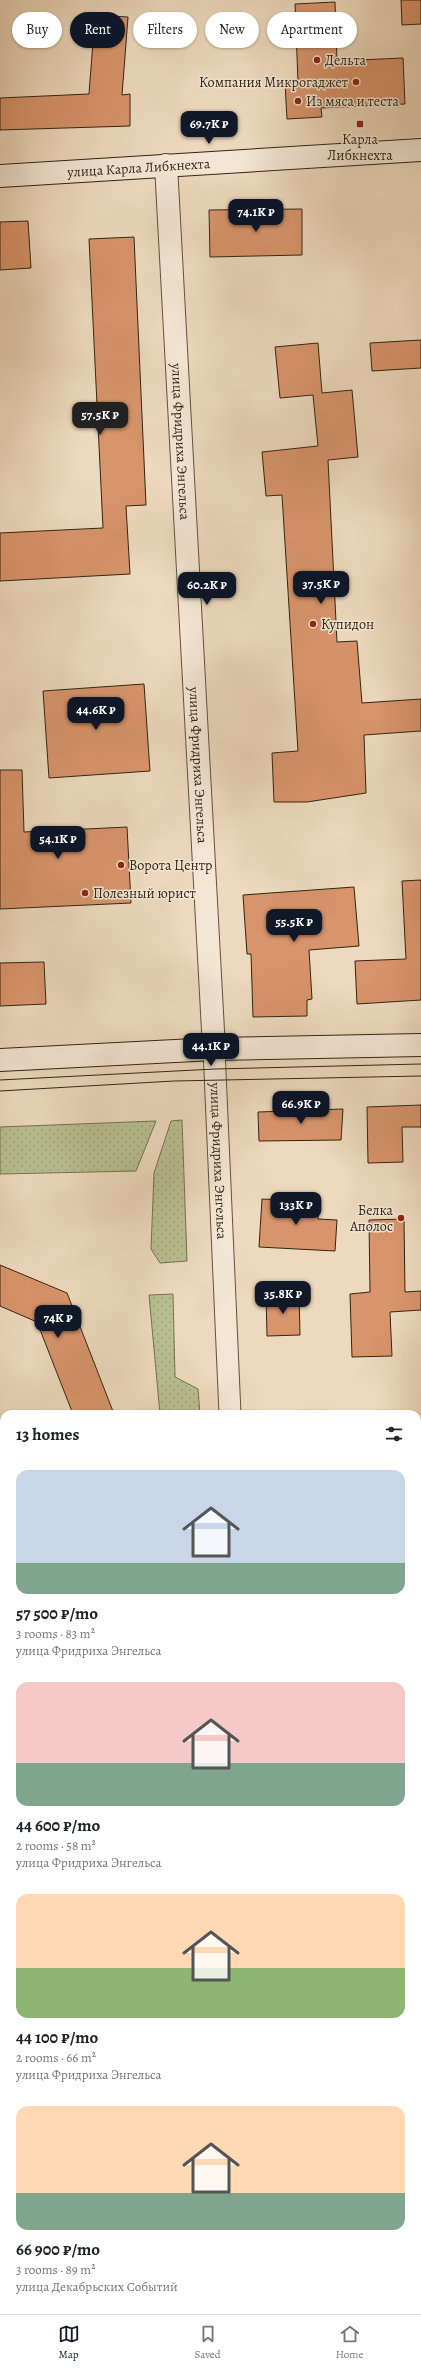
<!DOCTYPE html>
<meta charset="utf-8">
<style>
:root{--surface:#fff;--page:#f6f6f6;--text:#202124;--muted:#757577;--line:#e0e0e0;--accent:#111827}
body{margin:0;font-family:Alegreya,serif;background:var(--page);color:var(--text);height:100vh;display:flex;flex-direction:column;font-size:15px;white-space:nowrap}
*{box-sizing:border-box;margin:0}
p{font-size:13px;color:var(--muted)}
.icon{flex:none;width:22px;height:22px;fill:none;stroke:currentColor;stroke-width:2;stroke-linecap:round;stroke-linejoin:round}
.map{position:relative;flex:1;overflow:hidden}
.details{position:absolute;left:0px;top:1410px;width:421px;height:904px;display:flex;flex-direction:column;background:var(--surface);border-radius:12px 12px 0 0;box-shadow:0 1px 3px #0004}
.details>*{flex:none}
.hud{position:absolute;left:12px;top:12px;width:397px;height:36px;display:flex;gap:8px}
.price{position:absolute;translate:-50% -34px;padding:0 9px;border-radius:8px;background:var(--accent);color:#fff;font-size:13px;line-height:26px;filter:drop-shadow(0 1px 2px #0008)}
.price::after{content:'';position:absolute;left:50%;top:24px;width:12px;height:9px;margin-left:-6px;background:inherit;clip-path:polygon(0 0,100% 0,50% 100%)}
.price.selected{background:#222;color:#fff}
ul{padding:0;list-style:none}
li{display:grid;align-content:center;gap:8px;height:212px;padding:0 16px}
li span{display:grid;place-items:center;height:124px;border-radius:12px;color:#555}
li>.icon{margin-inline-start:auto}
span .icon{width:72px;height:72px;fill:#fffc;stroke-width:1}
li b{font-size:17px}
h2{display:flex;justify-content:space-between;align-items:center;height:48px;padding:0 16px;font-size:17px}
.chip{padding:0 14px;border-radius:18px;background:var(--surface);box-shadow:0 1px 3px #0004;font-size:14px;line-height:36px}
.chip.selected{background:var(--accent);color:#fff}
.menu{display:flex;justify-content:space-around;align-items:center;height:56px;border-top:1px solid var(--line);background:var(--surface);font-size:11px;color:var(--muted)}
.menu a{display:grid;justify-items:center;gap:2px}
.menu .selected{color:var(--accent)}
.map>svg:first-child{display:block}
</style>
<div class="map">
<svg width="421" height="2314" viewBox="0 0 421 2314">
<defs>
<pattern id="green-dots" width="8" height="8" patternUnits="userSpaceOnUse"><rect width="8" height="8" fill="#b8bf92"/><path d="M2 2h.1M6 6h.1" fill="none" stroke="#9ea47d" stroke-width="1.8" stroke-linecap="round"/></pattern>
</defs>
<rect width="100%" height="100%" fill="#edd9bd"/>
<filter id="stains"><feTurbulence type="fractalNoise" baseFrequency=".005" numOctaves="4"/><feColorMatrix values="0 0 0 0 .2 0 0 0 0 .09 0 0 0 0 .02 0 0 0 .5 -.17"/></filter>
<radialGradient id="worn" r=".72"><stop offset=".6" stop-color="#630" stop-opacity="0"/><stop offset="1" stop-color="#630" stop-opacity=".3"/></radialGradient>
<g fill="url(#green-dots)" stroke="#747254">
<polygon points="182,1120 187,1261 160,1263 151,1249 154,1173 171,1121"/>
<polygon points="156,1121 136,1171 0,1174 0,1127"/>
<polygon points="173,1294 175,1377 198,1389 200,1414 160,1414 149,1295"/>
<polygon points="417,2008 421,2008 421,2166 417,2164"/>
</g>
<g fill="#d8946b" stroke="#302516">
<polygon points="401,0 421,0 421,24 402,25"/>
<polygon points="335,2 337,61 403,58 405,104 321,108 322,117 287,119 285,83 298,82 295,4"/>
<polygon points="95,15 128,17 122,95 130,94 130,126 0,130 0,98 89,94"/>
<polygon points="302,209 302,255 210,257 209,210"/>
<polygon points="28,221 31,268 0,270 0,222"/>
<polygon points="134,237 146,505 126,506 130,574 0,581 0,533 103,528 89,239"/>
<polygon points="421,340 421,368 372,371 370,343"/>
<polygon points="318,343 322,393 352,390 358,457 328,460 337,642 357,641 362,703 421,699 421,731 364,735 366,793 307,802 274,802 272,753 298,751 282,495 266,496 262,452 318,446 313,395 280,398 275,347"/>
<polygon points="144,684 150,771 49,778 43,691"/>
<polygon points="0,770 22,770 24,832 127,827 131,903 0,909"/>
<polygon points="421,880 421,1000 357,1004 355,961 406,959 402,881"/>
<polygon points="354,887 359,946 309,950 312,999 307,1000 307,1016 253,1017 251,954 247,954 243,895"/>
<polygon points="44,962 46,1004 0,1006 0,963"/>
<polygon points="421,1105 421,1127 402,1127 403,1162 368,1163 367,1107"/>
<polygon points="343,1109 341,1140 259,1141 258,1112"/>
<polygon points="262,1199 319,1202 318,1219 337,1220 335,1251 259,1247"/>
<polygon points="404,1219 405,1292 421,1291 421,1310 390,1312 392,1356 352,1357 350,1294 370,1292 369,1220"/>
<polygon points="0,1265 67,1293 114,1414 73,1414 37,1322 0,1306"/>
<polygon points="266,1294 299,1294 300,1335 267,1336"/>
</g>
<g fill="none" stroke-linecap="round" stroke-linejoin="round">
<g stroke="#5f5240" stroke-width="23">
<g id="minor">
<path id="s1" d="M214 1049 230 1414"/>
</g>
</g>
<g stroke="#5f5240" stroke-width="24">
<g id="tertiary">
<path id="s2" d="M166 165 214 1049"/>
<polyline points="0,2013 4,2012"/>
<polyline points="417,2294 420,2314"/>
</g>
</g>
<g stroke="#302516" stroke-width="24">
<g id="secondary">
<path id="s3" d="M0 176 421 150"/>
<polyline points="0,1060 214,1049 421,1045"/>
</g>
</g>
<use href="#minor" stroke="#f3e6d4" stroke-width="21"/>
<use href="#tertiary" stroke="#f3e6d4" stroke-width="22"/>
<use href="#secondary" stroke="#f3e6d4" stroke-width="22"/>
<g stroke="#302516" stroke-width="1">
<polyline points="0,1080 215,1069 421,1064"/>
<polyline points="0,1091 174,1081 421,1076"/>
</g>
</g>
<g fill="#8f2418" stroke="#f3e6d4" stroke-width="1.5">
<circle cx="317" cy="60" r="4"/>
<circle cx="356" cy="82" r="4"/>
<circle cx="298" cy="101" r="4"/>
<rect x="356" y="120" width="8" height="8" rx="2"/>
<circle cx="313" cy="624" r="4"/>
<circle cx="121" cy="865" r="4"/>
<circle cx="85" cy="893" r="4"/>
<circle cx="401" cy="1218" r="4"/>
</g>
<g text-anchor="middle" dominant-baseline="central" stroke-width="3" stroke-linejoin="round" paint-order="stroke">
<g font-size="14" fill="#302516" stroke="#f3e6d4" text-anchor="start">
<text x="325" y="60">Дельта</text>
<text x="348" y="82" text-anchor="end">Компания Микрогаджет</text>
<text x="306" y="101">Из мяса и теста</text>
<text x="360" y="139" text-anchor="middle">Карла<tspan x="360" dy="16">Либкнехта</tspan></text>
<text x="321" y="624">Купидон</text>
<text x="129" y="865">Ворота Центр</text>
<text x="93" y="893">Полезный юрист</text>
<text x="393" y="1210" text-anchor="end">Белка<tspan x="393" dy="16">Аполос</tspan></text>
</g>
<g font-size="14" fill="#302516" stroke="#f3e6d4">
<text stroke="none"><textPath href="#s3" startOffset="139">улица Карла Либкнехта</textPath></text>
<text stroke="none"><textPath href="#s2" startOffset="277">улица Фридриха Энгельса</textPath></text>
<text stroke="none"><textPath href="#s2" startOffset="601">улица Фридриха Энгельса</textPath></text>
<text stroke="none"><textPath href="#s1" startOffset="112">улица Фридриха Энгельса</textPath></text>
</g>
</g>
<rect width="100%" height="100%" filter="url(#stains)"/>
<rect width="100%" height="100%" fill="url(#worn)"/>
</svg>
<b class="price" style="left:209px;top:145px">69.7K ₽</b>
<b class="price" style="left:256px;top:233px">74.1K ₽</b>
<b class="price selected" style="left:100px;top:436px">57.5K ₽</b>
<b class="price" style="left:321px;top:605px">37.5K ₽</b>
<b class="price" style="left:207px;top:606px">60.2K ₽</b>
<b class="price" style="left:96px;top:731px">44.6K ₽</b>
<b class="price" style="left:58px;top:860px">54.1K ₽</b>
<b class="price" style="left:294px;top:943px">55.5K ₽</b>
<b class="price" style="left:211px;top:1067px">44.1K ₽</b>
<b class="price" style="left:301px;top:1125px">66.9K ₽</b>
<b class="price" style="left:296px;top:1226px">133K ₽</b>
<b class="price" style="left:283px;top:1315px">35.8K ₽</b>
<b class="price" style="left:58px;top:1339px">74K ₽</b>
<div class="hud">
<a class="chip">Buy</a>
<a class="chip selected">Rent</a>
<a class="chip">Filters</a>
<a class="chip">New</a>
<a class="chip">Apartment</a>
</div>
<section class="details">
<h2>13 homes<svg class="icon" aria-label="filters" viewBox="0 0 24 24"><path d="M4 7h16M4 17h16"/><circle cx="9" cy="7" r="2"/><circle cx="15" cy="17" r="2"/></svg></h2>
<ul>
<li><span style="background:linear-gradient(#c9d6e8 75%,#7fa58c 0)"><svg class="icon" aria-label="home" viewBox="0 0 24 24"><path d="M3 11l9-7 9 7M6 9v11h12V9"/></svg></span><div><b>57 500 ₽/mo</b><p>3 rooms · 83 m²</p><p>улица Фридриха Энгельса</p></div></li>
<li><span style="background:linear-gradient(#f6c9c9 65%,#7fa58c 0)"><svg class="icon" aria-label="home" viewBox="0 0 24 24"><path d="M3 11l9-7 9 7M6 9v11h12V9"/></svg></span><div><b>44 600 ₽/mo</b><p>2 rooms · 58 m²</p><p>улица Фридриха Энгельса</p></div></li>
<li><span style="background:linear-gradient(#ffd9b3 60%,#8fb573 0)"><svg class="icon" aria-label="home" viewBox="0 0 24 24"><path d="M3 11l9-7 9 7M6 9v11h12V9"/></svg></span><div><b>44 100 ₽/mo</b><p>2 rooms · 66 m²</p><p>улица Фридриха Энгельса</p></div></li>
<li><span style="background:linear-gradient(#ffd9b3 70%,#7fa58c 0)"><svg class="icon" aria-label="home" viewBox="0 0 24 24"><path d="M3 11l9-7 9 7M6 9v11h12V9"/></svg></span><div><b>66 900 ₽/mo</b><p>3 rooms · 89 m²</p><p>улица Декабрьских Событий</p></div></li>
</ul>
</section>
</div>
<nav class="menu">
<a class="selected"><svg class="icon" aria-label="map" viewBox="0 0 24 24"><path d="M3 6l6-2 6 2 6-2v14l-6 2-6-2-6 2zM9 4v14M15 6v14"/></svg>Map</a>
<a><svg class="icon" aria-label="saved" viewBox="0 0 24 24"><path d="M7 4h10v16l-5-4-5 4z"/></svg>Saved</a>
<a><svg class="icon" aria-label="home" viewBox="0 0 24 24"><path d="M3 11l9-7 9 7M6 9v11h12V9"/></svg>Home</a>
</nav>
